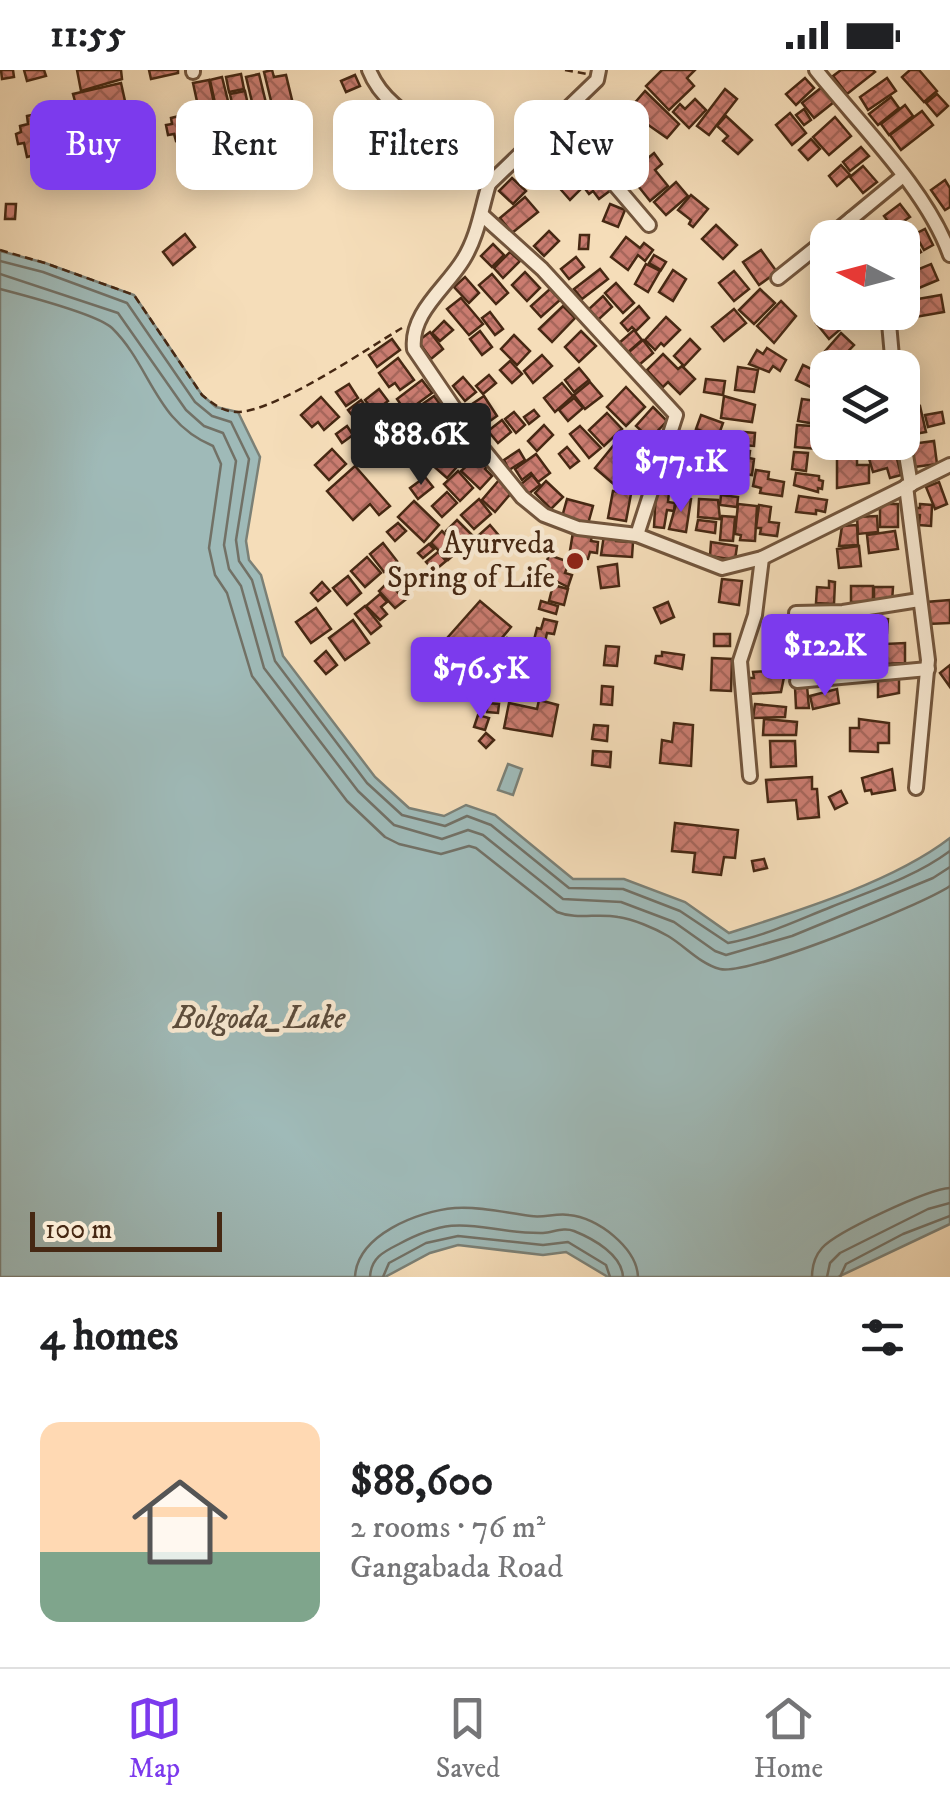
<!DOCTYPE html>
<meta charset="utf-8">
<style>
:root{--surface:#fff;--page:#f6f6f6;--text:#202124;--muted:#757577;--line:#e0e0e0;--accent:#7c3aed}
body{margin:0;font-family:"IM FELL DW Pica",serif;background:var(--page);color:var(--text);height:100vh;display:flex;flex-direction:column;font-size:38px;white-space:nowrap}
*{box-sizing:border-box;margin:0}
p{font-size:32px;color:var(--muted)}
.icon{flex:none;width:55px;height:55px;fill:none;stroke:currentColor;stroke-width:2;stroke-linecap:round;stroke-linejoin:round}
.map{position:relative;height:1207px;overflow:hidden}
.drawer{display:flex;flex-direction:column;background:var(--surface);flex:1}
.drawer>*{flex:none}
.hud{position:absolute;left:30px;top:30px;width:890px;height:90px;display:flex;gap:20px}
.needle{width:65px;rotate:276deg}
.tools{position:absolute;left:810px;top:150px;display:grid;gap:20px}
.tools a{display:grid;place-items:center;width:110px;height:110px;border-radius:20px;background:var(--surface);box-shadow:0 5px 25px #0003;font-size:50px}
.scale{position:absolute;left:30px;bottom:25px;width:192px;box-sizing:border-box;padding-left:10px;border:5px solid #462813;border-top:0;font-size:28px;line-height:35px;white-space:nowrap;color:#462813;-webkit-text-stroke:8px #f8e9d2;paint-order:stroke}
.price{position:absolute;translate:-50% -85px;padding:0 22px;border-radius:10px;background:var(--accent);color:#fff;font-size:32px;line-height:65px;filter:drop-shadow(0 2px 5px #0008)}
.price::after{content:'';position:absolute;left:50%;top:60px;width:30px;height:22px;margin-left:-15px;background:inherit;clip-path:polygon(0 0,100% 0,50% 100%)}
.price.selected{background:#222;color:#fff}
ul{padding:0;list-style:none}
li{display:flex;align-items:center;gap:30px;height:250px;padding:0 40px}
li+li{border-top:2px solid var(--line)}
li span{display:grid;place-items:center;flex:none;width:280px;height:200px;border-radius:20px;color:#555}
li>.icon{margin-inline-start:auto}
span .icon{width:120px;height:120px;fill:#fffc;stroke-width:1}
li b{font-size:42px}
h2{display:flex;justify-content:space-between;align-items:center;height:120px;padding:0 40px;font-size:42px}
.tag{padding:0 35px;border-radius:20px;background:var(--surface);box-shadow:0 5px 25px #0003;font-size:35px;line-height:90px}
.tag.selected{background:var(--accent);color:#fff}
.status{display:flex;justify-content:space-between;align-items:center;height:70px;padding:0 50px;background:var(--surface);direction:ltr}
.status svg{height:28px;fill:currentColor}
.dock{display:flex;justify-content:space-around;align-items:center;height:140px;border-top:2px solid var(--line);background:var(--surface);font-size:28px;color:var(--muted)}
.dock a{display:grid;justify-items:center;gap:5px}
.dock .selected{color:var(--accent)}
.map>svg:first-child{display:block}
</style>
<div class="status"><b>11:55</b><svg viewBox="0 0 49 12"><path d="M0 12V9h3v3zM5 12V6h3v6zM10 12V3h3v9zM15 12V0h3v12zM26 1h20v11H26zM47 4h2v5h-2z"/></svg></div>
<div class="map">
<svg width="950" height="1207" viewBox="0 0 950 1207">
<defs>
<pattern id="building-cross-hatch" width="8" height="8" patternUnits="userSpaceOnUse" patternTransform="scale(2.5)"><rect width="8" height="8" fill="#ca7c70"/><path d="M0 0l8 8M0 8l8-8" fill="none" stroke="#a6665b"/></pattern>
</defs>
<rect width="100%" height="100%" fill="#f5ddb9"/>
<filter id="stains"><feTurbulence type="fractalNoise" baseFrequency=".002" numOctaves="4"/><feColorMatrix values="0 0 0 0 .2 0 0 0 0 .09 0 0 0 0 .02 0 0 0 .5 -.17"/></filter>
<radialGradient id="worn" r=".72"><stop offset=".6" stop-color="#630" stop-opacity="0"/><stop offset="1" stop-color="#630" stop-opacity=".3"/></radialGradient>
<g fill="#9fbab8" stroke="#7b8076" stroke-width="2.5">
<path d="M0 181 45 193 134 225 202 325 216 337 238 342 260 387 246 471 249 490 261 505 283 586 375 707 409 738 444 746 466 735 495 745 573 809H624L685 832 729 863C798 841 893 812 950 768V1154L838 1207H608L566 1182 543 1185 458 1175 430 1183 385 1207H0Z"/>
<polygon points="508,694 522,699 513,725 498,720"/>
</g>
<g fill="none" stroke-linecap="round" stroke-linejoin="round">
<g stroke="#727166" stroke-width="2.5">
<path d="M0 191 43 202 127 233 195 332 212 346 231 352 249 389 236 470 239 491 252 510 275 591 367 713 402 745 445 756 467 746 491 755 569 818 623 819 680 841 728 873C763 867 798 850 831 837 871 821 915 807 950 781"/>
<polyline points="0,204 118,243 186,340 204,356 223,363 236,391 224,475 229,499 241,516 264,598 358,721 394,755 442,769 468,760 483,765 563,829 621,832 674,852 715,881 726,885 792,866 933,808 950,797"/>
<path d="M0 219C23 225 97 244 112 258 151 296 155 352 213 376L221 394 209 478 215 505 227 523 252 606 347 731 385 767 399 774 441 784 469 776 476 778 557 842C577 850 597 843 618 847 633 849 654 858 668 866 685 876 700 894 720 899 748 906 922 835 950 816"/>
<path d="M355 1207C357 1165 418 1141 455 1138 479 1136 507 1143 531 1146 544 1148 556 1143 569 1145 597 1147 637 1178 638 1207"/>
<path d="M370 1207C371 1188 383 1182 399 1174 464 1139 480 1164 543 1163 554 1162 564 1157 574 1161 594 1169 622 1185 623 1207"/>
<polyline points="383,1207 389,1193 426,1173 458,1166 543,1175 568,1172 606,1195 610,1207"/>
<path d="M812 1207C812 1196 815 1186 822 1178 836 1162 928 1119 950 1118"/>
<polyline points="827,1207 830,1193 840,1183 928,1139 950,1133"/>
<polyline points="840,1207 846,1194 903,1164 950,1146"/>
</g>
</g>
<g fill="url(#building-cross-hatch)" stroke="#462813" stroke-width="2.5">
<polygon points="1,0 13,0 14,7 2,9"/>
<polygon points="24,0 44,0 46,6 27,11"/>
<polygon points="77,0 121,0 122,9 81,21"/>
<polygon points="149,0 178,0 178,3 151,9"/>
<polygon points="272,0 274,7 286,5 293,34 273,39 264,2"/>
<polygon points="662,0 695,0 687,8 694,16 669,40 646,16"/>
<polygon points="841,0 873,0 875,2 847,24 833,6"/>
<polygon points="910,0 919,0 937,21 924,32 902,7"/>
<polygon points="241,4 244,19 229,22 226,7"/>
<polygon points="259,4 266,33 265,37 256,39 253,36 246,7"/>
<polygon points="355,5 360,16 346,22 341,11"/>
<polygon points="222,7 230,39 217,42 210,10"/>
<polygon points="805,8 814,18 796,35 786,24"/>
<polygon points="887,8 896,21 868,40 860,27"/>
<polygon points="209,10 216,42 200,45 193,13"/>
<polygon points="121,13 125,31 78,42 73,24"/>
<polygon points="822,17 834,32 814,48 802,33"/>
<polygon points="725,19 737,29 709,65 697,56"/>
<polygon points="245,21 248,35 233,38 230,24"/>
<polygon points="645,21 679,54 667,68 644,52 647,48 632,36"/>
<polygon points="937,24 948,36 937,46 926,33"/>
<polygon points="891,27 899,38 878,55 869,44"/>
<polygon points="695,29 706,40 689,58 673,42 680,34 685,39"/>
<polygon points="905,35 913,46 889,65 881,54"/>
<polygon points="804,39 811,50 804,55 796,45"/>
<polygon points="922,41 933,55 901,80 890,65"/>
<polygon points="41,43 42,50 49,49 56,80 27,87 24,73 18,74 16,64 21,62 20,56 28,54 27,46"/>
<polygon points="790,43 806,63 792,75 776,55"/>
<polygon points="187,44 192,68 176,71 174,64 168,65 166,55 172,54 171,48"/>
<polygon points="391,46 403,56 392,69 380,58"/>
<polygon points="726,46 752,70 738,84 723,71 728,66 717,56"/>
<polygon points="835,47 851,66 829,85 813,67"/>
<polygon points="136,48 144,65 127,73 119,55"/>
<polygon points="372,52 385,65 367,83 354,70"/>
<polygon points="811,69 820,79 808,90 799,80"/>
<polygon points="576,74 591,93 576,105 557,86"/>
<polygon points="861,77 869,86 850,101 843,92"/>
<polygon points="654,83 662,94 655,100 668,116 650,131 631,107 638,101 636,98"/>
<polygon points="560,94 581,119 570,130 548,105"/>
<polygon points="841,95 850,105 837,116 829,106"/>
<polygon points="593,96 611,120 599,129 593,121 589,124 577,108"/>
<polygon points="863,96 877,112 863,123 850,107"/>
<polygon points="512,108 526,121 513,134 499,121"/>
<polygon points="945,110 950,118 950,137 945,140 931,120"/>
<polygon points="676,112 688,126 666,145 654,132"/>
<polygon points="691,125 708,139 693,157 689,154 691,150 678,140"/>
<polygon points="525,127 538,142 512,163 500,148"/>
<polygon points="6,134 16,134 15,149 5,149"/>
<polygon points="610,134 625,140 618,157 603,151"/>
<polygon points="900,134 910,147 893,158 884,146"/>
<polygon points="716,155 737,175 723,189 702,169"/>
<polygon points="925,159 933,175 924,180 915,164"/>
<polygon points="549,161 559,171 544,186 534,176"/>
<polygon points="185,164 195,177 173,195 163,182"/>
<polygon points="580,165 589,165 588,179 579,179"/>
<polygon points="626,167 640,178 644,173 653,180 645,191 638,185 628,200 611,187"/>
<polygon points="913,169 921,182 904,192 902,175"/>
<polygon points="493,174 504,185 492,197 481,186"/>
<polygon points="828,175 828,209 810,189"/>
<polygon points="761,180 777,202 759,215 743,192"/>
<polygon points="510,182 520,191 503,208 494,198"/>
<polygon points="654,185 666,192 661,200 649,193"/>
<polygon points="576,187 584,197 569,209 561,199"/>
<polygon points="646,194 660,201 648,222 635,214"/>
<polygon points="931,194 938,210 907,223 902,206"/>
<polygon points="600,199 608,209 582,229 574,219"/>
<polygon points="673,200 686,209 673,231 659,222"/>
<polygon points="734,201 749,219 734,231 719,213"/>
<polygon points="525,202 540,218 527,231 512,215"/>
<polygon points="492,204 508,223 496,234 479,215"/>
<polygon points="465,207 479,223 469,233 454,217"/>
<polygon points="616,213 634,233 623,243 605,223"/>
<polygon points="550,219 560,230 541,247 531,236"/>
<polygon points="760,219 775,233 754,254 739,240"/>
<polygon points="941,225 944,242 915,247 912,230"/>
<polygon points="603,226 612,237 598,250 589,239"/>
<polygon points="461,228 483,254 469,265 447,239"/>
<polygon points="781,231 796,246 774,273 757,256"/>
<polygon points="563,236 575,248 552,272 539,259"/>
<polygon points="639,236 649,248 636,261 632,257 628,261 621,253"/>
<polygon points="734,239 746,253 724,271 712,257"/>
<polygon points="490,242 503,259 495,265 482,248"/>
<polygon points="829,242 842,242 850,251 829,269 816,253"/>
<polygon points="853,242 879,242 879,243 867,255"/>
<polygon points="666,247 680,260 664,276 661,273 655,280 645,270"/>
<polygon points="444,251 453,260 440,271 432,263"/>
<polygon points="634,260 642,270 626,284 618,274"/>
<polygon points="480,261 492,277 482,285 470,269"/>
<polygon points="581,261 596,276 579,292 565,277"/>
<polygon points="430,262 443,279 431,289 418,271"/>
<polygon points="841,263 854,275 832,298 820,287"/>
<polygon points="514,265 530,281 517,295 501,279"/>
<polygon points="392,269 400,280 377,297 369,285"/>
<polygon points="690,269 700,279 684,296 674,286"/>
<polygon points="643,270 653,283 639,295 629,282"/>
<polygon points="767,278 786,290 780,301 773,296 769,302 749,294 757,280 763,284"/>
<polygon points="663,284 678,299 682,296 695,309 680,324 668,312 663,317 647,300"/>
<polygon points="542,285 552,296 533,313 524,301"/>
<polygon points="398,288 414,310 400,320 395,313 389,317 379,303"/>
<polygon points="510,291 522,304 512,313 500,300"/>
<polygon points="803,295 824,305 817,320 796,310"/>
<polygon points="738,297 758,300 754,322 735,320"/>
<polygon points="579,298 589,310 574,322 565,310"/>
<polygon points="489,305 496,313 483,324 476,316"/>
<polygon points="463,307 476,322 465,331 453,316"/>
<polygon points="706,309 725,311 723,325 704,322"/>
<polygon points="422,310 432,323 406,342 397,329"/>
<polygon points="590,312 602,326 585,339 574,325"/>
<polygon points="562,313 573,326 555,342 544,328"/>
<polygon points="349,314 358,328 346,336 336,322"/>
<polygon points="626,317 645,337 626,356 607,337"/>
<polygon points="379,319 388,331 374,342 365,330"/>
<polygon points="434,326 442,337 423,351 414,340"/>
<polygon points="484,326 497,346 480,358 466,338"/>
<polygon points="724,326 755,335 752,352 721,348"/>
<polygon points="321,327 339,347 324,360 318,352 312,357 301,345"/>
<polygon points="574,328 583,338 568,351 559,340"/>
<polygon points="802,329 825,332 828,348 823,347 821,355 798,351"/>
<polygon points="361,330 374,347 361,357 348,340"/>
<polygon points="920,336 926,362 909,365 904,339"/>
<polygon points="653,337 667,351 650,369 636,356"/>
<polygon points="534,340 539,346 529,354 524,347"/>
<polygon points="514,342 525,355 516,363 505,349"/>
<polygon points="942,342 944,353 928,357 925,345"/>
<polygon points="607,343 622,359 604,376 589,360"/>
<polygon points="701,345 723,353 718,367 696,359"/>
<polygon points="502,350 511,362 498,373 488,361"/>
<polygon points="423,353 432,365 405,387 395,374"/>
<polygon points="544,355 553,365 537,381 528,371"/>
<polygon points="797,355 828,357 829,380 795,377"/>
<polygon points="347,356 353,365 342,373 336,364"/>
<polygon points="580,356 601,378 589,388 570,364"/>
<polygon points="744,362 755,363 754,376 743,375"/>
<polygon points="638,364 647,373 635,385 626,377"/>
<polygon points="455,367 471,381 447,408 431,394"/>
<polygon points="697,367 713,370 712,382 695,380"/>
<polygon points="376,368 393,369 392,380 375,379"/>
<polygon points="934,371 937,394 914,397 911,374"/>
<polygon points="613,376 635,394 617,417 595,398"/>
<polygon points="670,376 707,383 705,395 700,394 697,411 677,408 676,388 668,387"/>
<polygon points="567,377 579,391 570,398 559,384"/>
<polygon points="894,377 901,405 890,408 887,398 873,402 868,385"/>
<polygon points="727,378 750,381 749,388 754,389 752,405 720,401 722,385 726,385"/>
<polygon points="332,379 346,394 329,410 315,395"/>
<polygon points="519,380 525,390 509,400 504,390"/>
<polygon points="837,381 857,381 857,395 869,395 869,413 837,418"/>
<polygon points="794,382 808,383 806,401 792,399"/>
<polygon points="536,384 550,403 538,412 531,403 522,410 515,399"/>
<polygon points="479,385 489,394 485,399 492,406 480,419 461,401"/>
<polygon points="355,396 390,436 379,445 370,434 353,450 327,421"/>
<polygon points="756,400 769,402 768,409 784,412 782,426 760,423 761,418 753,416"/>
<polygon points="458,401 473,418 460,431 444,414"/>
<polygon points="796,403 819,406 819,410 823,411 822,419 818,418 818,422 794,415"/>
<polygon points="532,405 540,415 527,425 520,415"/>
<polygon points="425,407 433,417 418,429 410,418"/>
<polygon points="499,410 512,422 495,442 482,430"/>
<polygon points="546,411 563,427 551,439 535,423"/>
<polygon points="939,412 947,434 935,439 926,417"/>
<polygon points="656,420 669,422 668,432 675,433 674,441 667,440 664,458 654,457"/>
<polygon points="613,421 631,424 626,451 608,448"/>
<polygon points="447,422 457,433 442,447 432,436"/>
<polygon points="721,425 738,427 737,437 720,435"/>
<polygon points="799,426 827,430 825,442 816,440 816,444 796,442"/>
<polygon points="678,427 691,429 686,462 669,459"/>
<polygon points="479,429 491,444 474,459 461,445"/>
<polygon points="567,429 593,436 588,454 562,447"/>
<polygon points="699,429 718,430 720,449 698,447"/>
<polygon points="414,431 439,455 424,472 398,447"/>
<polygon points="738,434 757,436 755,471 740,470 741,465 735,464"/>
<rect x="880" y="434" width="18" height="23"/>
<polygon points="920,434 932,435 931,456 919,455 920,445 914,445 915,438 920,438"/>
<polygon points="759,435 771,437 769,452 779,453 777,466 760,464 761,458 756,458"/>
<polygon points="722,446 735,447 733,471 720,470"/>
<polygon points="877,446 878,462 858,464 857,447"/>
<polygon points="457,450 472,465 460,476 446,461"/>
<polygon points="698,450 716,452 715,463 696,460"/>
<polygon points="398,453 406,461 395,471 387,462"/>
<polygon points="490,455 501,468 482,485 471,472"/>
<polygon points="857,455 858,475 839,476 842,456"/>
<polygon points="442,461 460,479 448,490 431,473"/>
<polygon points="895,461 898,479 869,483 867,465"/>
<polygon points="573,462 592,465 591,471 598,472 597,483 590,482 588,489 569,487"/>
<polygon points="604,465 616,466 616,471 633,472 632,487 601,485"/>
<polygon points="711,472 737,476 735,490 710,486"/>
<polygon points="383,473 397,491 384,502 370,484"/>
<polygon points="429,474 434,479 423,488 418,483"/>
<polygon points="859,476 861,496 839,498 837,479"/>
<polygon points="438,482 446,491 434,501 426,492"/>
<polygon points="549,485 569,492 565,503 572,505 568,517 542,504"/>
<polygon points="367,487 381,503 365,517 351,501"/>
<polygon points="617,494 619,516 601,518 598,497"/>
<polygon points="404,505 413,514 403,524 394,515"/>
<polygon points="348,506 361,523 347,535 333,518"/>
<polygon points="722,509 742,511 739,535 719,532"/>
<polygon points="829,511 835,512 834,534 816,533 817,517 829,518"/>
<polygon points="322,512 330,521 318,531 311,523"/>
<polygon points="388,512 405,530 395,538 379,521"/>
<polygon points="553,515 568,519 564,535 549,531"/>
<rect x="851" y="516" width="22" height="16"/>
<polygon points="874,517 893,517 892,532 874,532"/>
<polygon points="380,524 387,532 381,537 387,544 380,550 366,536"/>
<polygon points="950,530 950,553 928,554 926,532"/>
<polygon points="480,531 511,557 490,582 476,570 459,591 440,576"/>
<polygon points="541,531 558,536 556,544 539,539"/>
<polygon points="668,532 674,547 661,553 654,538"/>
<polygon points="365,536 381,556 371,564 355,544"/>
<polygon points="316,538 331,559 311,573 296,552"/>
<polygon points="878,548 888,549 887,563 877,562"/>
<polygon points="544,549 557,552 554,564 547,563 545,572 534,570 537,558 541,559"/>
<polygon points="353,550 369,573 345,590 329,568"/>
<polygon points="834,557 835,582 815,583 814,558"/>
<rect x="714" y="564" width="16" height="12"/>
<polygon points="885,565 885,574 905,573 905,593 883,594 882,576 875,577 875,566"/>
<polygon points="507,568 513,573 504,584 498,579"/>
<polygon points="606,576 619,577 617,596 604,595"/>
<polygon points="326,581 337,595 326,604 315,591"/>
<polygon points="486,581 490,593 498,590 502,603 475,613 466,588"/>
<polygon points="662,582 684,585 682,599 655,593 656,586 662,586"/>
<polygon points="821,586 822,602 796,604 795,588"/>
<polygon points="712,588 732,589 731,621 711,620"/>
<polygon points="950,595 950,617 940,603"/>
<polygon points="768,601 769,607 784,607 781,622 749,624 748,608 754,608 753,602"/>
<polygon points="878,606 899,606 899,623 878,627"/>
<polygon points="602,616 613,617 612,635 601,634"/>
<polygon points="807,616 809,638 796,638 795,617"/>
<polygon points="837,619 839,633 813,639 810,626"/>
<polygon points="539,630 558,635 552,666 504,658 509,633 537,639"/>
<polygon points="487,633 499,634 498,643 487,642"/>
<polygon points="755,634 786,637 785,647 753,648"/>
<polygon points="478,645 489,648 485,660 474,657"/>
<polygon points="764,649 797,652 796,665 763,665"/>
<polygon points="859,649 889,653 889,673 878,673 878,682 850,681 850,658 859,658"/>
<polygon points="674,653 693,655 691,696 660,693 662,670 672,672"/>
<polygon points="594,655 608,656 607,671 592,669"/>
<polygon points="486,663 494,670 486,678 479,671"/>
<polygon points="770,671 795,671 796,696 771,697"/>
<polygon points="593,681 611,682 610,697 592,695"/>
<polygon points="892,699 895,720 872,724 871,720 865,721 862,708"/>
<polygon points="812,707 812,719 817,719 819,747 798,749 796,730 768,732 766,710"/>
<polygon points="841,721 847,733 835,739 829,727"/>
<polygon points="675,753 738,760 735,788 724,787 721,805 693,802 695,783 672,781"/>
<polygon points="764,789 767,798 754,801 752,791"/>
</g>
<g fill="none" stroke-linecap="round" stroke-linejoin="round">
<g stroke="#72553c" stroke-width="18">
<g id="street">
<polyline points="193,0 193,2"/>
<path d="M369 0C390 54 463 63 489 114 481 140 478 166 463 190 446 218 410 243 414 279L478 373 522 427 544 445 578 458 637 465 722 498 762 488 950 395"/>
<path d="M816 0C860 55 927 120 950 185"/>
<polyline points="557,47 649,155"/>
<polyline points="489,114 597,10 599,0"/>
<polyline points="482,145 542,199 676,345 637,465"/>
<polyline points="851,149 861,168"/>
<polyline points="828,168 903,106"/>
<polyline points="778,208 828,168"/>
<polyline points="888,242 893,298"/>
<polyline points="902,361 911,415"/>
<polyline points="906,416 928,590 916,718"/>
<polyline points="796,543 843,542 919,530"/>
<polyline points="797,611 928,599"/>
<polyline points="750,706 740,591 755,545 762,488"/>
</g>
</g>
<g stroke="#462813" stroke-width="2.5" stroke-dasharray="8 5" stroke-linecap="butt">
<polyline points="565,0 587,4"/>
<path d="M0 180 45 193 134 225 202 325C213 334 222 341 236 342 274 343 368 278 402 258"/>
</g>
<use href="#street" stroke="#f8e9d2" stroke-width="12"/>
</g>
<circle fill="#8f2418" stroke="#f8e9d2" stroke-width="4" cx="575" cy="491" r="10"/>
<g text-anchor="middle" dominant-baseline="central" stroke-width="9" stroke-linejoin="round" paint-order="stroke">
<g font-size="30" fill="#462813" stroke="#f8e9d2" text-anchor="end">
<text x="555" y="474">Ayurveda<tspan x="555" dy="34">Spring of Life</tspan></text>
</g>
<g font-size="32" font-style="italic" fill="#5c4c3c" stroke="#f8e9d2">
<text x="259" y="949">Bolgoda_Lake</text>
</g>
</g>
<rect width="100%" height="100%" filter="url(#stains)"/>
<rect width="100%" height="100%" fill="url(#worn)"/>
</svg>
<div class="tools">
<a><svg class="needle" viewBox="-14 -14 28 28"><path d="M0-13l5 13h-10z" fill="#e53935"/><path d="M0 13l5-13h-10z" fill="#757577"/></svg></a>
<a><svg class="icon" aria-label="layers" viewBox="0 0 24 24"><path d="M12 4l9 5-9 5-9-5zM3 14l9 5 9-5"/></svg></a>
</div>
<div class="scale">100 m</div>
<b class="price selected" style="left:421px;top:418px">$88.6K</b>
<b class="price" style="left:681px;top:445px">$77.1K</b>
<b class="price" style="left:825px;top:629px">$122K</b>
<b class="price" style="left:481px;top:652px">$76.5K</b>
<div class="hud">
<a class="tag selected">Buy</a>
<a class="tag">Rent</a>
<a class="tag">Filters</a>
<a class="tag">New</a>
</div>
</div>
<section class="drawer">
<h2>4 homes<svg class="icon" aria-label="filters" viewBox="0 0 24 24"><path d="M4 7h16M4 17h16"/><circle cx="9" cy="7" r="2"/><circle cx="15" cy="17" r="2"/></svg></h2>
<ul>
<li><span style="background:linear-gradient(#ffd9b3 65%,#7fa58c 0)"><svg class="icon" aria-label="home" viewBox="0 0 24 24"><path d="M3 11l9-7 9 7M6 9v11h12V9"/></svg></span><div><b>$88,600</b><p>2 rooms · 76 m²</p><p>Gangabada Road</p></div></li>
</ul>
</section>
<nav class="dock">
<a class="selected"><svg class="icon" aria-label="map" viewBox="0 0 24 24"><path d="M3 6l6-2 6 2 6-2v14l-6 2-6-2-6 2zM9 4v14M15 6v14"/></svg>Map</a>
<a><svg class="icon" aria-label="saved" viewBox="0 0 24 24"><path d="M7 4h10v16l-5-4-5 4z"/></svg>Saved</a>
<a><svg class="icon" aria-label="home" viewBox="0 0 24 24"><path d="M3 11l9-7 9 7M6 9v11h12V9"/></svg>Home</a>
</nav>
